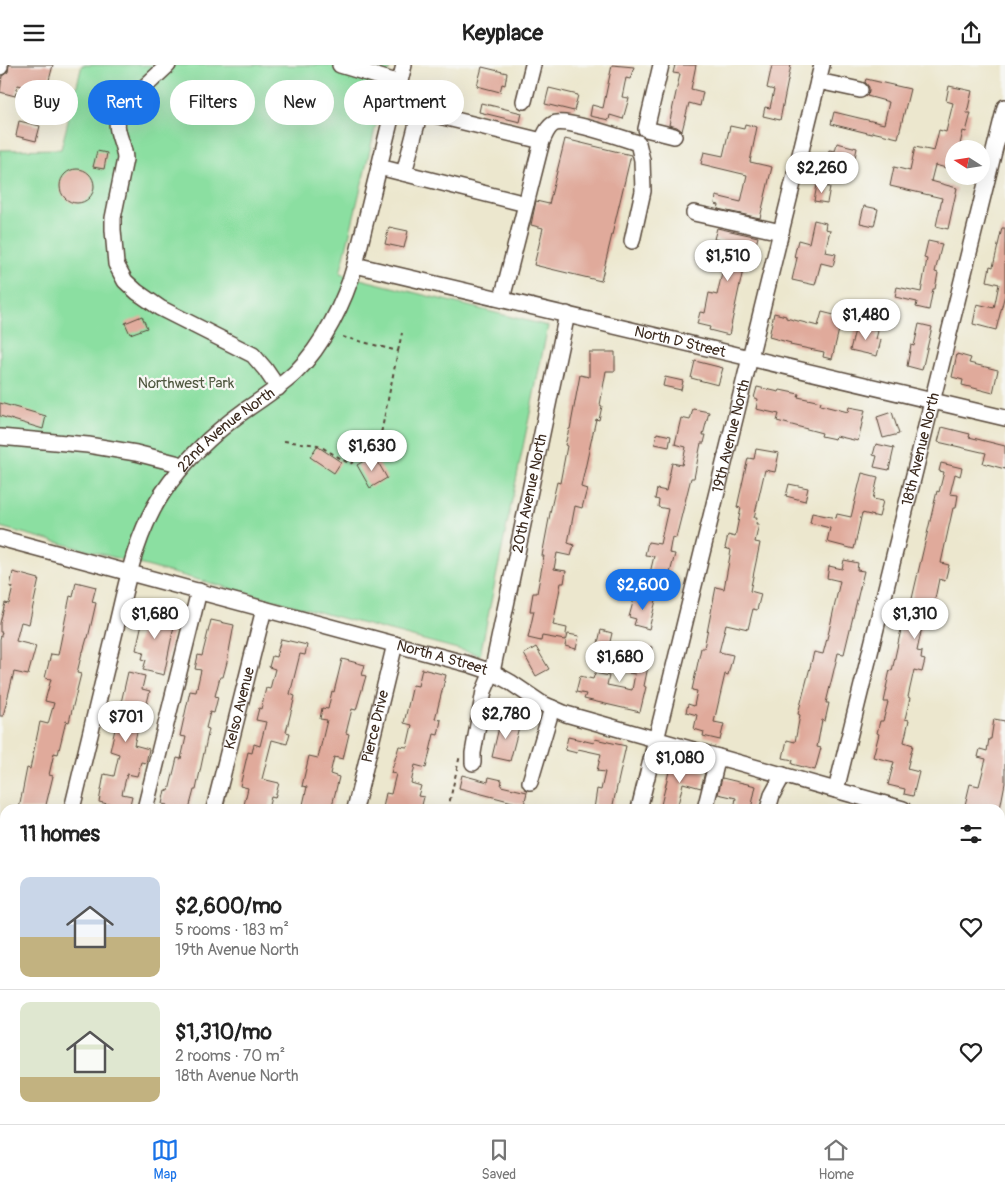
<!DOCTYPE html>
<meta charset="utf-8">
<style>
:root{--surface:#fff;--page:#f6f6f6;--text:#222;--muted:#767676;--line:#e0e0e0;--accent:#1a73e8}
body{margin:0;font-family:Pangolin,sans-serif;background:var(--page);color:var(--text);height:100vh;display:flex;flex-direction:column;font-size:19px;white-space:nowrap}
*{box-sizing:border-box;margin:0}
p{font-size:16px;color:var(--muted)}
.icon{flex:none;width:28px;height:28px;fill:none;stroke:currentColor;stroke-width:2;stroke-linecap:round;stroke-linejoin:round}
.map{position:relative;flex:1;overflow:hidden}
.panel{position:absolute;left:0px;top:739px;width:1005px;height:321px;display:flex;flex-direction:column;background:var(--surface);border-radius:15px 15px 0 0;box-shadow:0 5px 20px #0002}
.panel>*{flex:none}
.banner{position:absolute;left:15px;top:15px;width:500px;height:45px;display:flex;gap:10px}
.needle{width:32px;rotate:282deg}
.fabs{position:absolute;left:945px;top:75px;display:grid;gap:10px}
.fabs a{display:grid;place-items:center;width:45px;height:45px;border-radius:50%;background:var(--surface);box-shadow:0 5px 20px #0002;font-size:25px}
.price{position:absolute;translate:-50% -42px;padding:0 11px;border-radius:18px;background:#fff;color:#222;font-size:16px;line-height:32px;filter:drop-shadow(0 1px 2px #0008)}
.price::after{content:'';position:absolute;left:50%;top:30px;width:15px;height:11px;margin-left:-8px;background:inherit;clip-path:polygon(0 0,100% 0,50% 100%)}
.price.current{background:var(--accent);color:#fff}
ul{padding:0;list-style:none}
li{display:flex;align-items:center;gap:15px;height:125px;padding:0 20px}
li+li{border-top:1px solid var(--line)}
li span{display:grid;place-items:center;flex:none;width:140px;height:100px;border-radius:10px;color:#555}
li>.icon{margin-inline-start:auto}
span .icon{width:60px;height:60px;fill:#fffc;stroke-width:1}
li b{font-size:21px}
h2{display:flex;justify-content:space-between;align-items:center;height:60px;padding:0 20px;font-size:21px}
.chip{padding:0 18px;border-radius:22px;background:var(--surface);box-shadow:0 5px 20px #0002;font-size:18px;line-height:45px}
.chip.current{background:var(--accent);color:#fff}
header{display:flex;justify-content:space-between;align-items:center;height:65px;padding:0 20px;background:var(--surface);font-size:22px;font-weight:700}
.tabs{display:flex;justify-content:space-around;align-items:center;height:70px;border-top:1px solid var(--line);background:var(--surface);font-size:14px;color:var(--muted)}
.tabs a{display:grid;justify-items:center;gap:2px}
.tabs .current{color:var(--accent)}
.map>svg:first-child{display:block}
</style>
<header><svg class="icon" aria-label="menu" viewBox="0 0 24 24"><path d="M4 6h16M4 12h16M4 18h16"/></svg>Keyplace<svg class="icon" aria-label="share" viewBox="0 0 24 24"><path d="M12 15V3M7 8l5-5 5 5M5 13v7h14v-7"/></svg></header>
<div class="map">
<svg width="1005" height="1059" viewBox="0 0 1005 1059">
<rect width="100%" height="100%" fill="#f6f6f2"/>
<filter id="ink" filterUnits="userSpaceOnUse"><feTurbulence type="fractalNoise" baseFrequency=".02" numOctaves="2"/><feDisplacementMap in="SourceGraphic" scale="10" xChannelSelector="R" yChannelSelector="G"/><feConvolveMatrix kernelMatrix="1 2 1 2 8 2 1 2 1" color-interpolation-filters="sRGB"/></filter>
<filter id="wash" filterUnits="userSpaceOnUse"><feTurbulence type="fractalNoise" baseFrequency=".0096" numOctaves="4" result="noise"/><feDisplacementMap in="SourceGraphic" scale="20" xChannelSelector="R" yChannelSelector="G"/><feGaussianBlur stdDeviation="1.12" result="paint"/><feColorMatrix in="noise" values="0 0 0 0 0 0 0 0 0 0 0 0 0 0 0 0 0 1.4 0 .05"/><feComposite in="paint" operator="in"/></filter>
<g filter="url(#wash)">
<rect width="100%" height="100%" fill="#ece7ce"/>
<polygon fill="#8bdfa1" stroke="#638460" points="82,0 381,0 390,2 340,209 548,261 480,590 0,462 0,85 61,84"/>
<polygon fill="#65c0e3" stroke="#507580" points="255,1055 410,1055 408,1059 251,1059"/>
<g id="blocks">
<g fill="#e0aa9b">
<polygon points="9,0 53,0 43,38 35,36 38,25 18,20 15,31 0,27 2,11 8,7"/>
<polygon points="612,0 634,2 630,14 626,13 622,32 629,33 623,54 610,50 609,55 590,51 592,40 603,43"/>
<polygon points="675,0 696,0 691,24 703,27 700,41 689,38 682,66 677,62 669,60 680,9 673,8"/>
<polygon points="772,0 791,0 780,55 763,51 765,42 770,43 774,25 767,23"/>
<polygon points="482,2 507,8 505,20 502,19 500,27 477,21"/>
<polygon points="866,14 910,24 898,73 872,67 872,69 831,59 834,47 884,59 889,37 867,31 869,26 869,22 865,17"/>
<polygon points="949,21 972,26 967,48 971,48 966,67 963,66 959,84 954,84 950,104 935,100 931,116 957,123 948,164 936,161 942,133 890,121 894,102 910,106 915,82 934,86 939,65 946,67 953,38 946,36"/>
<polygon points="549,23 578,30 574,46 545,39"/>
<polygon points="481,38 522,48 520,57 479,47"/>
<polygon points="19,56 40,61 36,76 16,71"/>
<polygon points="745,59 757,62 750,97 772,102 760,153 718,144 719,140 715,139 716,131 741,137 747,110 701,99 704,87 723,91 730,61 744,64"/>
<polygon points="565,74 631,90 601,216 534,200 543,163 531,160 536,136 549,139"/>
<polygon points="837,78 857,83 853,102 827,96 829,85 835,86"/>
<polygon points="97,86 107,88 104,104 93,102"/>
<circle cx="77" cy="121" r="17"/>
<polygon points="817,120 830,122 827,138 814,136"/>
<polygon points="864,141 878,144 874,161 860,158"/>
<polygon points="814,155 826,158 825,164 830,165 825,187 836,189 833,201 821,198 815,220 792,215 797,193 794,192 798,175 809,178"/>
<polygon points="389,162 408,166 404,183 385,179"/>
<polygon points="717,163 758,172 755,183 752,183 747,201 744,200 729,270 709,265 710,262 697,259 700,247 705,248 709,228 717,230 729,178 714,174"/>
<polygon points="1002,163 1005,163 1005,229 996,265 973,259 977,239 994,243 999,219 987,216 990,201 993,202"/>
<polygon points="928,176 942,179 935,207 938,208 935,224 933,224 929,245 916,242 917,237 895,232 897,222 921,227 927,194 924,193"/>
<polygon points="822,247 842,252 832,294 823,292 824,287 790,280 791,278 769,272 774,248 786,251 786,253 818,261"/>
<polygon points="142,251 147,263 130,269 125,258"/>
<polygon points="919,259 932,262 922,305 907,301 911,280 914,281"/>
<polygon points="856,261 878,266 876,274 881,275 877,291 850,285"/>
<polygon points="589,287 615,287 615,306 606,306 600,340 602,341 599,355 596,354 581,422 587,424 582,443 575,441 568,478 574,480 571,491 557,488 554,504 566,506 564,518 561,518 553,560 567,563 565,575 542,571 541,576 528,573 534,546 530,546 533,528 537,528 544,491 542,491 551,443 557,417 560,418 567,381 565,380 569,364 570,364 580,310 589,312"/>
<polygon points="957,289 971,293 969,298 998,305 993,328 962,320 963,315 952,312"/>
<polygon points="695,296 723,303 718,320 691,313"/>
<polygon points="665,312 683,316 681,325 663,321"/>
<polygon points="757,322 779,327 780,325 799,329 798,332 821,337 820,340 848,347 849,342 865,345 858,376 836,371 835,374 821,371 822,368 777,356 779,349 756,344 758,334 754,333"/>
<polygon points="0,338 46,351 43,364 0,351"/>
<polygon points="693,344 709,347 703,370 706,370 704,378 701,378 694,413 691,413 676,473 672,472 669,488 675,489 669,512 650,508 654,491 645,490 648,477 660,479 668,444 658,442 659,435 655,434 657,424 666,426 672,398 682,400 686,382 675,379 681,353 690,355"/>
<polygon points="892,347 899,369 883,373 877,352"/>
<polygon points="942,362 970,369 969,372 1005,381 1005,404 983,398 986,388 938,377"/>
<polygon points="657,368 671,371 669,382 655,379"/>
<polygon points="876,379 894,383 889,405 874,402 877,391 873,390"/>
<polygon points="317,381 341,397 334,408 310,392"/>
<polygon points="756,384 779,388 775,407 765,405 754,453 757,453 756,459 759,459 755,477 760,478 750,526 761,529 757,545 753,544 748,564 726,559 719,587 733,590 728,610 725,609 714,657 724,659 720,675 703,671 704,667 694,664 697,650 686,647 688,639 694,641 697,626 692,625 701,583 704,583 716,522 724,524 731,485 725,483 728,470 735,472 741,443 737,442 748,393 754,394"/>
<polygon points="374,390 387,413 370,423 357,400"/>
<polygon points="941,398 962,403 960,411 955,409 950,429 958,430 956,443 953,443 941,498 949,500 945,516 939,514 934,539 927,538 917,586 922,587 921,594 925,595 922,607 914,605 908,632 910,633 905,654 909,655 904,677 913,680 907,704 919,707 913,731 904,729 905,724 888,720 894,697 873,692 879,669 877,668 880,656 883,656 888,637 884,637 887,623 886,623 890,605 892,606 907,537 911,538 937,426 939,427 944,407 939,406"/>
<polygon points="862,408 878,412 873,434 883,436 879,452 862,448 854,484 827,477 830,463 810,458 812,448 836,453 837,449 851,452"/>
<polygon points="789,419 808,423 805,436 786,431"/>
<polygon points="844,495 858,498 857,505 864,506 844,589 838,588 826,638 829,638 825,656 822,655 817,682 821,683 815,705 792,699 793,695 783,693 787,675 795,677 800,650 798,649 814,587 823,589 829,566 840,516 827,513 829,501 842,504"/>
<polygon points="13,507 39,514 29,559 21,557 16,576 36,581 28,610 14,607 3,651 0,651 0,574 2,567 0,567 0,558 5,538 9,539 13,522 10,522"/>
<polygon points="76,517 96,522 92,537 96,538 88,573 87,573 83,587 82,587 77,608 81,609 69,657 66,656 58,689 54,688 49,710 53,711 45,744 19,744 27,703 30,704 40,657 48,659 54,638 45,636 51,614 45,613 51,589 58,590 70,531 73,532"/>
<polygon points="635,530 656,535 649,564 634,560 636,554 629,552"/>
<polygon points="146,540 168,545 164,559 174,561 164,610 143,605 146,595 142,594 144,587 136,585"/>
<polygon points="211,555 234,560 227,597 223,612 220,612 215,631 218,632 214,648 210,647 206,663 209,664 196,725 194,725 189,744 166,744 167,740 162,739 165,725 169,726 177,693 181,694 186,672 180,671 190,626 196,627 201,605 195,604 198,590 202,591"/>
<polygon points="601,565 612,568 609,581 598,578"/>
<polygon points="568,569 579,571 576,584 565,581"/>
<polygon points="281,574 307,580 305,590 300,589 290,629 295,631 286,667 290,668 287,679 272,675 262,714 279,718 275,733 271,732 268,744 243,744 248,723 240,721 248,687 252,688 254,679 260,681 266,657 256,655 259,643 261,644 266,623 270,624 275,604 269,602 272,591 276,592"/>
<polygon points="638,579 652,582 644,621 646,622 640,647 584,634 586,629 576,627 580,611 593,614 595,608 609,611 607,620 632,625 635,609 629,608 630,600 617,597 619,589 631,592 633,584 637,585"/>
<polygon points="536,582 549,604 536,611 524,589"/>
<polygon points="342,594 365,600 362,610 366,611 356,645 352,644 346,668 349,669 343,694 334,692 330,709 339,712 335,729 331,744 302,744 307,722 302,721 309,691 318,693 327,655 320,654 322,643 328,644 332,626 334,627"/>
<polygon points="422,604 446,610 435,654 441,655 438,670 434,669 426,703 415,700 411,718 421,721 418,731 424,732 421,744 383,743 386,728 391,729 396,709 391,708 399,681 407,682 412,660 404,658 413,620 418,621"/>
<polygon points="128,607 145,611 142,624 150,626 146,642 143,641 134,680 149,684 146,698 141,697 137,711 127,709 122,729 132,731 129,744 99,737 104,709 114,711 119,689 110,686"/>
<polygon points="501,654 520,658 510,696 492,692"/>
<polygon points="994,654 1005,656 1005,718 1000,744 980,744 965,740 970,719 979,721 986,694 978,692 980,684 987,686 989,674 991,674"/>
<polygon points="568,672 594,678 595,674 626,681 612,744 594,744 597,724 601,725 605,707 597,706 601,689 578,684 577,688 565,685"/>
<polygon points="671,698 705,707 701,723 683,718 677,744 660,744"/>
<polygon points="462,710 488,717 489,712 502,715 501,721 527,727 524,740 459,723"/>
<polygon points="722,713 756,721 751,744 734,744 736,733 718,729"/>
</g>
</g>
</g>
<g filter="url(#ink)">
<use href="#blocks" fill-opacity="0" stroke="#564638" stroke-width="1"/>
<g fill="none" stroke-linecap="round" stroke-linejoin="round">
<g stroke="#564638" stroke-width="18">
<g id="minor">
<path d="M168 0 121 44C111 65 124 74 125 94L113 153V165L116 199 125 216 137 227 160 243 253 290 265 304 278 323"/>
<polyline points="340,0 400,18"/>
<polyline points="661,0 646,64 674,71"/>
<polyline points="0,2 0,0"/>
<polyline points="818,16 860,25"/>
<polyline points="524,36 533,0"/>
<polyline points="394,40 542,76 502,234"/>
<path d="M542 76C545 70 548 60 556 58 570 55 622 73 638 78L642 95 643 126 632 176"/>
<polyline points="379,102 526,139"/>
<polyline points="404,108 420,47"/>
<polyline points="694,148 781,167"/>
<path id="s1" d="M355 200 1005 353"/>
<polyline points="0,372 88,380 136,388 183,400"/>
<path id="s2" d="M0 473 468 599 492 607 510 617 541 638 566 649 903 744"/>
<path id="s3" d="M473 698V688L484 626 492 607 567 249"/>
<polyline points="530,717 552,643"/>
<path id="s4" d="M836 725 1005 42"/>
<path id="s5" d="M72 744C86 686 100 629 114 571 126 522 134 472 162 429 184 396 212 369 244 346 262 334 280 322 295 308 323 281 345 236 355 200L404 0"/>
<polyline points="145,744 199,526"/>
<path id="s6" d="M214 744 264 544"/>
<path id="s7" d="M355 744 395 579"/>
<path id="s8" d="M639 744 822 0"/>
<polyline points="705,744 718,692"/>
<polyline points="768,744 772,730 783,710"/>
<polyline points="1000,771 1005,772"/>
<polyline points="0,772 5,773"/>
<polyline points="1000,837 1005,819"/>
<polyline points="0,1042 5,1022"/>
<polyline points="475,1059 476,1055"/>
<polyline points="784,1059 785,1055"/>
<polyline points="938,1059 939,1055"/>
</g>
</g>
<g stroke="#564638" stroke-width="2" stroke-dasharray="4 4" stroke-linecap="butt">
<polyline points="398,286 402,268"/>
<polyline points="284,376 318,380 350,399 378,383 398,286 339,271"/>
<polyline points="448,744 460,690"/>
<polyline points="221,1059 225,1055"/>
</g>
<use href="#minor" stroke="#fff" stroke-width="15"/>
</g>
</g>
<g text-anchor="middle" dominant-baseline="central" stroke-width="4.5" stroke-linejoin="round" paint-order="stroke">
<g font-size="15" fill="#3b2a1e" stroke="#f6f6f2">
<text stroke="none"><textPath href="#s1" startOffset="334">North D Street</textPath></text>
<text stroke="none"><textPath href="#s5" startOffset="420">22nd Avenue North</textPath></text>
<text stroke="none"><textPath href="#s8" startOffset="384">19th Avenue North</textPath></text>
<text stroke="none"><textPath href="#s4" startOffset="351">18th Avenue North</textPath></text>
<text stroke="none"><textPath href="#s3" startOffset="276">20th Avenue North</textPath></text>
<text stroke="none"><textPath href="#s2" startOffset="458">North A Street</textPath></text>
<text stroke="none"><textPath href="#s6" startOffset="104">Kelso Avenue</textPath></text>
<text stroke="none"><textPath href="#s7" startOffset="85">Pierce Drive</textPath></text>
</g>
<g font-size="15" fill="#4f573f" stroke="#f6f6f2">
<text x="186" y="318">Northwest Park</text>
</g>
</g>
</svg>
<div class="fabs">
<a><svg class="needle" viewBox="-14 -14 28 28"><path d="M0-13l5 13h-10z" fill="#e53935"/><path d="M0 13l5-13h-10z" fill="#767676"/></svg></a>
</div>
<b class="price" style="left:822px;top:129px">$2,260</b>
<b class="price" style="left:728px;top:217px">$1,510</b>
<b class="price" style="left:866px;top:276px">$1,480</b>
<b class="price" style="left:372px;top:407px">$1,630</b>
<b class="price current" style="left:643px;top:546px">$2,600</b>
<b class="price" style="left:155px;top:575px">$1,680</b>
<b class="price" style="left:915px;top:575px">$1,310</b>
<b class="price" style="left:620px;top:618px">$1,680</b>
<b class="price" style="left:506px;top:675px">$2,780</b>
<b class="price" style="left:126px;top:678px">$701</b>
<b class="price" style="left:680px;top:719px">$1,080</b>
<div class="banner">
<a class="chip">Buy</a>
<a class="chip current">Rent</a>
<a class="chip">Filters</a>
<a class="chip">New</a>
<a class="chip">Apartment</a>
</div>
<section class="panel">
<h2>11 homes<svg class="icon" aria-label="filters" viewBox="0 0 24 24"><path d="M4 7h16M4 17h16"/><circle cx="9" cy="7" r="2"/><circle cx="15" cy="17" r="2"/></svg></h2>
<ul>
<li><span style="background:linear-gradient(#c9d6e8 60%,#c2b280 0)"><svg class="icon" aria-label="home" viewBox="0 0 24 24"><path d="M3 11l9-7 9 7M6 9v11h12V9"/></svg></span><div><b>$2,600/mo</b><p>5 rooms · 183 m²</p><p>19th Avenue North</p></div><svg class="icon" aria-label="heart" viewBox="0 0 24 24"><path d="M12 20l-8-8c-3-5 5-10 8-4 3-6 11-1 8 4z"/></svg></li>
<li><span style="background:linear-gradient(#dfe7d0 75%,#c2b280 0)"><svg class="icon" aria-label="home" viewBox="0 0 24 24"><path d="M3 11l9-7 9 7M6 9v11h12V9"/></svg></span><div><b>$1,310/mo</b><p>2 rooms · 70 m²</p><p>18th Avenue North</p></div><svg class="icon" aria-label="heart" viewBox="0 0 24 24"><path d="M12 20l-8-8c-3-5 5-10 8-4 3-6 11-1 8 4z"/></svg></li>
</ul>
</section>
</div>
<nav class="tabs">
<a class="current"><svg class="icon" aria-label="map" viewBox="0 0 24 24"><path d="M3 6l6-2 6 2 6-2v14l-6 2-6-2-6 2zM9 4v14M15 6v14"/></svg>Map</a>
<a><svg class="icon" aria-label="saved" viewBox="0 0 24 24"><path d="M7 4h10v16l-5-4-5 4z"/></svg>Saved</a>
<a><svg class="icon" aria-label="home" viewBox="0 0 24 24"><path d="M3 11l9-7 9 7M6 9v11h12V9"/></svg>Home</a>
</nav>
